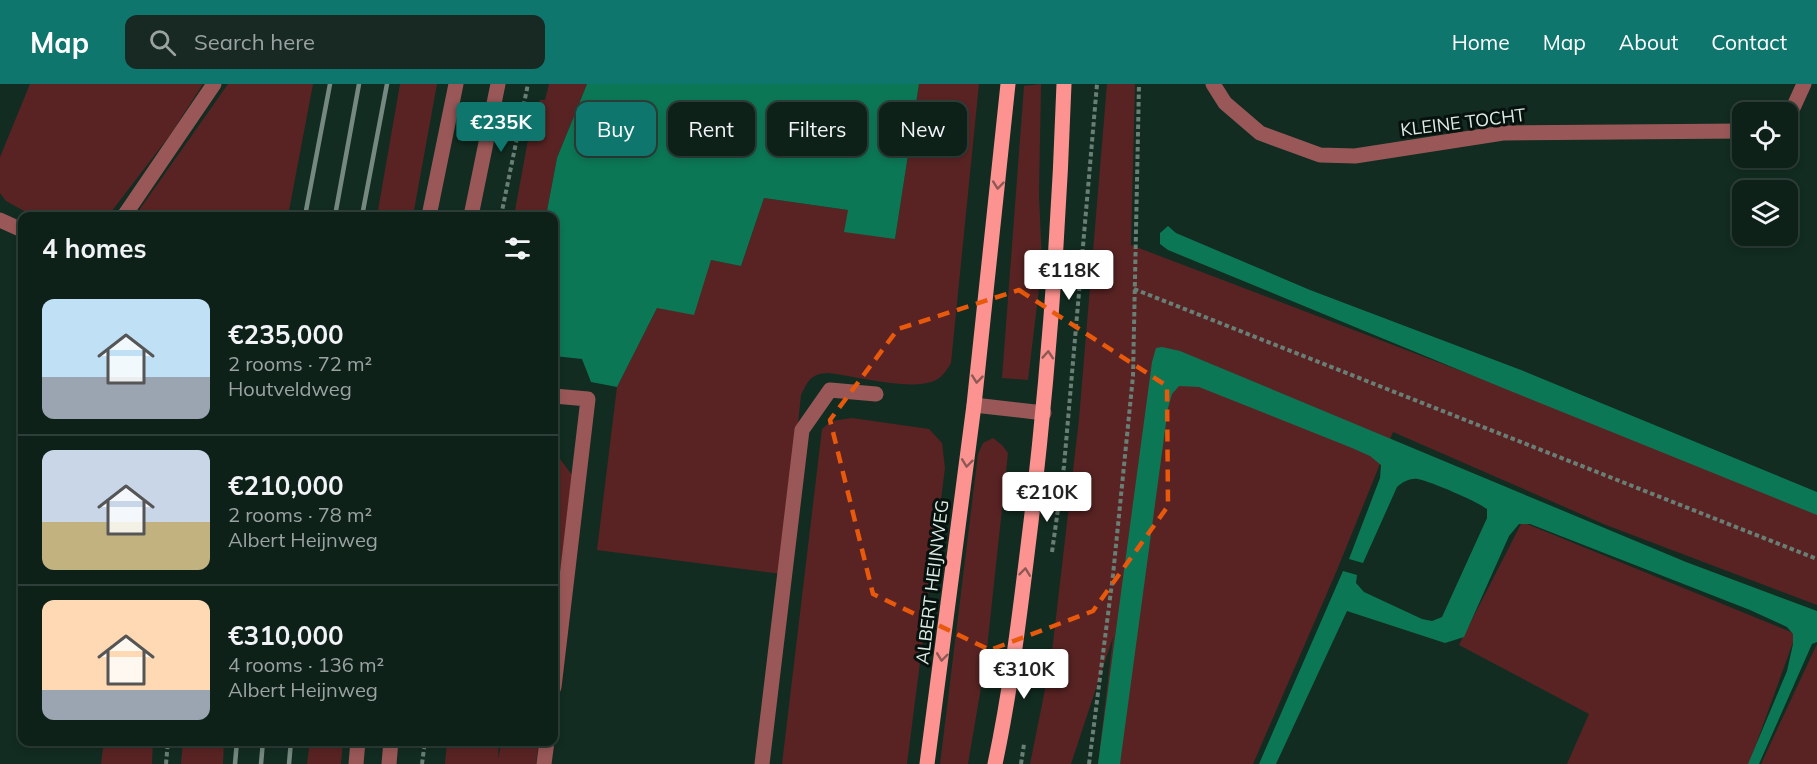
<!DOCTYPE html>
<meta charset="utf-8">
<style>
:root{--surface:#0e2119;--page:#172922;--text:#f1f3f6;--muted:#9ba3a2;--line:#2e3e38;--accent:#0f766e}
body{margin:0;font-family:Mulish,sans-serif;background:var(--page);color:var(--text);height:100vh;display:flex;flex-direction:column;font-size:22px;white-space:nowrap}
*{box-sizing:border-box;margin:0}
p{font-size:20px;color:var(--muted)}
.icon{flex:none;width:33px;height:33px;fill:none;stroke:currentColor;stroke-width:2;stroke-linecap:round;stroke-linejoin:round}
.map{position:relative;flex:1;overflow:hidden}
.drawer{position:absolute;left:18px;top:128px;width:540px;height:534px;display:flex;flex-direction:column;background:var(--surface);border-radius:12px;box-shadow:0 3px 9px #0003,0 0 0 2px var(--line)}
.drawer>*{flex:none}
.guide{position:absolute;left:576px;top:18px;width:570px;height:54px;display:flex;gap:12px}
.fabs{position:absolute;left:1732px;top:18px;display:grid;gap:12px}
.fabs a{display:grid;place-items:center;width:66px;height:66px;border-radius:12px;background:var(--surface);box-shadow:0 3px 9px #0003,0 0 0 2px var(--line);font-size:30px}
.price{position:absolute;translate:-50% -51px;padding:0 14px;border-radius:6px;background:#fff;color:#222;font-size:20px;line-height:39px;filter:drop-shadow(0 2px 3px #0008)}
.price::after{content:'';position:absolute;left:50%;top:36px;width:18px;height:14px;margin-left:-9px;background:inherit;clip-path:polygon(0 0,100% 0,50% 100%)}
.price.current{background:var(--accent);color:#fff}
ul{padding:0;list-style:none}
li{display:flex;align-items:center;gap:18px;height:150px;padding:0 24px}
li+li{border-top:2px solid var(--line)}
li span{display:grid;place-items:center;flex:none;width:168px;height:120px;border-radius:12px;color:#555}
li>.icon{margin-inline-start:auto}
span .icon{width:72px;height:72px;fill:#fffc;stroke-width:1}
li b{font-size:26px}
h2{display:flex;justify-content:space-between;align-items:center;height:72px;padding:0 24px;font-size:26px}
.pill{padding:0 21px;border-radius:12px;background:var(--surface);box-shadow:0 3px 9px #0003,0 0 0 2px var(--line);font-size:21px;line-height:54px}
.pill.current{background:var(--accent);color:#fff}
header{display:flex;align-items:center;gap:36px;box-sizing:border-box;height:84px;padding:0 30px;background:var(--accent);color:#fff}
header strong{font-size:28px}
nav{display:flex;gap:33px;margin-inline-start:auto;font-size:21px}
.search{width:420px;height:54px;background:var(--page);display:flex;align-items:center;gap:15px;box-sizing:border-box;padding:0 21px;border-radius:12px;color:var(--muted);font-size:22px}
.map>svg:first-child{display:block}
</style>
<header>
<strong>Map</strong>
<div class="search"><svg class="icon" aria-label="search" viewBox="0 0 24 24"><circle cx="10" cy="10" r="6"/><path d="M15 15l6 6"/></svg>Search here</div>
<nav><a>Home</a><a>Map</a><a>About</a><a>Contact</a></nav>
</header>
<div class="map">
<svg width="1817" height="680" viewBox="0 0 1817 680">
<rect width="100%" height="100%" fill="#122c21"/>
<g fill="#592323">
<polygon points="30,0 203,0 170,51 108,132 33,132 6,117 0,109 0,73"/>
<polygon points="228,0 313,0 288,132 135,132"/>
<polygon points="400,0 437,0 413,132 377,132"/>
<polygon points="549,0 587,0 557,74 546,132 514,132 530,45 540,16 545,16"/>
<path d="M919 0H979L951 279C946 288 941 295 931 298 908 306 854 292 829 289 811 290 809 295 801 311L782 490 597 466 617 303 657 224 711 176 741 182 764 114 848 126 895 155Z"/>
<polygon points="1041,0 1039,111 1042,180 1028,296 1002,294 1024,2"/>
<polygon points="1107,0 1135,0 1131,161 1817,423 1817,521 1606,441 1393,348 1337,486 1253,680 1098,680 1113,553 1071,680 1030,680 1051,576 1079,335"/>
<polygon points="852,334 929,345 942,359 945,384 907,680 782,680 822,345 831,337"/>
<polygon points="993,354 1002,361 1008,369 986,574 968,680 940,680 978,370 983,359"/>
<polygon points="554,367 572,391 554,538"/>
<polygon points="1522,438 1796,550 1749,680 1567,680 1589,630 1459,561"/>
<polygon points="1817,560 1817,680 1761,680"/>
<polygon points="104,657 153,657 152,680 101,680"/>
<polygon points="183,657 224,657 223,680 181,680"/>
<polygon points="310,657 343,657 341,680 307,680"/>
<polygon points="447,657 499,657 498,675 502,657 539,657 536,680 445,680"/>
</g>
<g fill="#0c7755">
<polygon points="587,0 919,0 895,155 844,148 848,126 764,114 741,182 711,176 694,231 657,224 617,303 591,298 582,275 554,272 554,132 546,132 557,74"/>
<polygon points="1168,142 1176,149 1310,206 1521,286 1817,408 1817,431 1503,304 1168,166 1160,160 1160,149"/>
<path d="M1162 263 1180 267 1686 478 1817 527V558L1812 560 1759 680H1748L1787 587 1793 560V550L1787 543 1750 526 1530 440H1519L1509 452 1464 553 1445 559 1347 527 1276 680H1259L1343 487 1357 491 1356 499 1364 508 1422 535 1432 537 1442 533 1487 434V425C1476 417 1432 398 1418 395 1409 394 1403 398 1397 403L1363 479 1349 475 1380 394 1381 381 1370 372 1352 364 1199 303 1179 302 1172 310 1168 324 1120 680H1098L1152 278 1156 264Z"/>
</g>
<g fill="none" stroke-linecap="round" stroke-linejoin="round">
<g stroke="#697f75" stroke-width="4" stroke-dasharray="4.5 3" stroke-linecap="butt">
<polyline points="501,132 528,0"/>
<polyline points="1134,205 1817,475"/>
<polyline points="1052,468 1064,382 1097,0"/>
<polyline points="166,680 168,657"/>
<polyline points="422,680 425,657"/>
<polyline points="1021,680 1024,660"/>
<polyline points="1089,680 1113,491 1133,292 1139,0"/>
</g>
<g stroke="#995857" stroke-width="15">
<polyline points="1213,0 1225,19 1260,49 1320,71 1355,72 1503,49 1743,47"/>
<polyline points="1788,35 1804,0"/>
<polyline points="124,132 214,0"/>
<polyline points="429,132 456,0"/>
<polyline points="471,132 498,0"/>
<polyline points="0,136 22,146"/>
<polyline points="554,312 588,315 554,603"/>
<polyline points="974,321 1044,329"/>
<polyline points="356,680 358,657"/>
<polyline points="389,680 391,657"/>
<polyline points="544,680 547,657"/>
<polyline points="762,680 802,346 830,306 876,310"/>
</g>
<g stroke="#fd9390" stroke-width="15">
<polyline points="927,680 974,321 1008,0"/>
<path d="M995 680C1012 600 1021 519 1031 438 1048 293 1059 147 1064 0"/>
</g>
<g stroke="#758980" stroke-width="4.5">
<polyline points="305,132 330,0"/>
<polyline points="335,132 359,0"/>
<polyline points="362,132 387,0"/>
<polyline points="235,680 237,657"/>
<polyline points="261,680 263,657"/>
<polyline points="289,680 291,657"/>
</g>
</g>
<defs><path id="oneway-chevron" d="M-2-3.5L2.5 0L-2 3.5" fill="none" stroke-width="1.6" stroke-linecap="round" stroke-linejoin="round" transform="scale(1.5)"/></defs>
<g stroke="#8e5855">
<use href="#oneway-chevron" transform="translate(998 101) rotate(96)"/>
<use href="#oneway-chevron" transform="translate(1048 271) rotate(-86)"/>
<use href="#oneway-chevron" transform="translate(977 295) rotate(96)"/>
<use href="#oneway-chevron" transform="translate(967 379) rotate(97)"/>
<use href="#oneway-chevron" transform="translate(1025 488) rotate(-83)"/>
<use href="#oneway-chevron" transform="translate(942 573) rotate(97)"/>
</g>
<path fill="none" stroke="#e8590c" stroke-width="4.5" stroke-dasharray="12 8" stroke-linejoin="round" d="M1019 206 1167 302 1168 422 1093 527 990 566 873 510 830 336 898 245Z"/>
<g text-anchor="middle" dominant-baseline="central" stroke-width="6" stroke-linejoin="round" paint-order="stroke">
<g font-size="18" fill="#ddece5" stroke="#07110d">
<text transform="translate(1463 38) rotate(-7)">KLEINE TOCHT</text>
<text transform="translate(932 498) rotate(-83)">ALBERT HEIJNWEG</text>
</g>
</g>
</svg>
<div class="fabs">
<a><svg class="icon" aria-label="locate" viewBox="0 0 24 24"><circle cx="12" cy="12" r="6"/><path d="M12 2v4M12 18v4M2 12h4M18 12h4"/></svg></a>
<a><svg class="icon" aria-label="layers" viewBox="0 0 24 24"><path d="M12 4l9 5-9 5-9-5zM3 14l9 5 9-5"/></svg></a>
</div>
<b class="price current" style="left:501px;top:69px">€235K</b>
<b class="price" style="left:1069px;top:217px">€118K</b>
<b class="price" style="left:1047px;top:439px">€210K</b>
<b class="price" style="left:1024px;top:616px">€310K</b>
<div class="guide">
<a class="pill current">Buy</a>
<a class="pill">Rent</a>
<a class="pill">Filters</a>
<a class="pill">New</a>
</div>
<section class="drawer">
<h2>4 homes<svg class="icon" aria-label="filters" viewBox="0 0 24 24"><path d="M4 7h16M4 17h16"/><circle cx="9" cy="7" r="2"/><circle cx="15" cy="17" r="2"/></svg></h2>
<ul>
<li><span style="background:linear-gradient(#bfe0f5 65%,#9aa5b1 0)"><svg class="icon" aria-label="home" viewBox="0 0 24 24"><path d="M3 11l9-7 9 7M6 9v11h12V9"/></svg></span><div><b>€235,000</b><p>2 rooms · 72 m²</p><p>Houtveldweg</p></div></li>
<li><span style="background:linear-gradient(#c9d6e8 60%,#c2b280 0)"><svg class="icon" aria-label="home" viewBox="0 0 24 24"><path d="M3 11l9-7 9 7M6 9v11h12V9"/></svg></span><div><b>€210,000</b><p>2 rooms · 78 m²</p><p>Albert Heijnweg</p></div></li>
<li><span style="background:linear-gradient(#ffd9b3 75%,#9aa5b1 0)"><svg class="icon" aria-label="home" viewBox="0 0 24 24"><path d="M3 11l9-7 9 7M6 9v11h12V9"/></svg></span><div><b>€310,000</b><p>4 rooms · 136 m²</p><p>Albert Heijnweg</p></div></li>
</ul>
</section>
</div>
